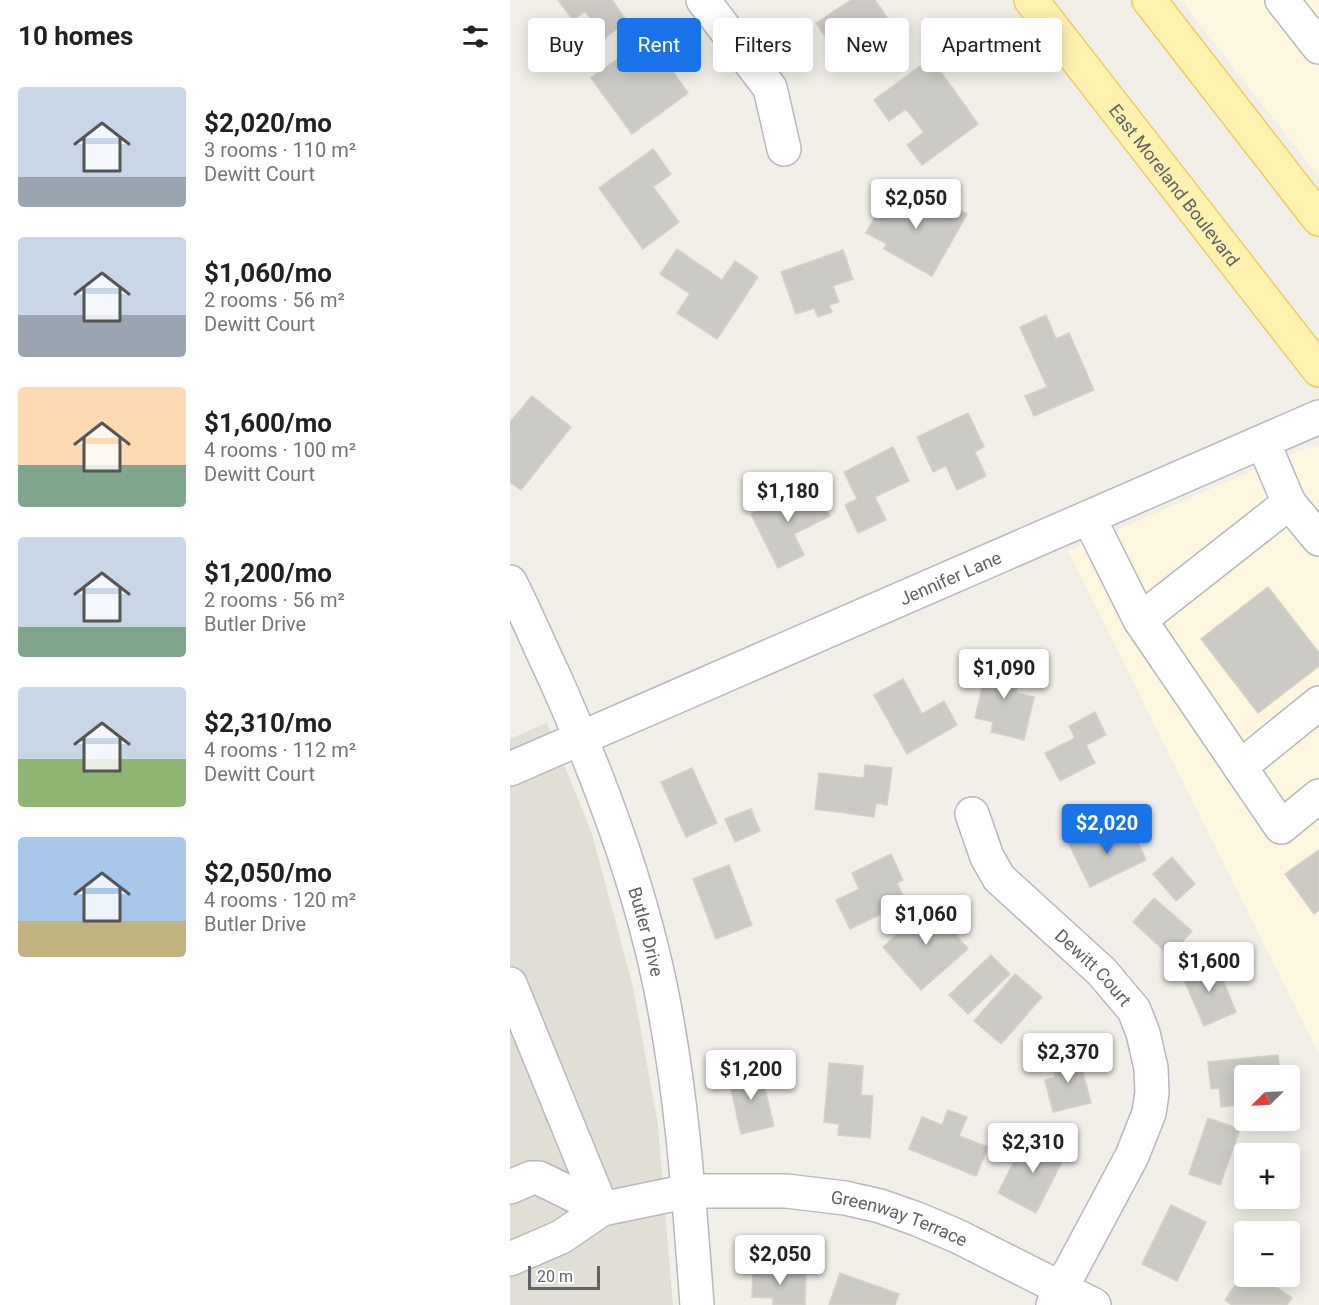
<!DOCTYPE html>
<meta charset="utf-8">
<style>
:root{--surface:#fff;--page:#f2f2f2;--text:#202124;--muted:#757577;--accent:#1a73e8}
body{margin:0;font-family:Roboto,sans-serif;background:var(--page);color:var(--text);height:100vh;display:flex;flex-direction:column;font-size:22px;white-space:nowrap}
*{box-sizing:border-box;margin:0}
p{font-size:20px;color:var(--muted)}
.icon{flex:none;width:33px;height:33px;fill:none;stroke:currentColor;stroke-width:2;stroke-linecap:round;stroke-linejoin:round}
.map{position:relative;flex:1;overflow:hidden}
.sheet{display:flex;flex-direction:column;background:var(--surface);width:510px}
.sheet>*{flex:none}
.top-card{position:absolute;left:18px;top:18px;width:570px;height:54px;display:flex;gap:12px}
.needle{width:39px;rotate:246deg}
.buttons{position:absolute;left:724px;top:1065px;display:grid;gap:12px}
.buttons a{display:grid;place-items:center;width:66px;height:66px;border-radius:6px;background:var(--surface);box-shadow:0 3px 15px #0003;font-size:30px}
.scale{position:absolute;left:18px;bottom:15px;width:72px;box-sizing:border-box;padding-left:6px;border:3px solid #5f6368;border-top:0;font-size:16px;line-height:21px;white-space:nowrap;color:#5f6368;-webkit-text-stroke:4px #fff;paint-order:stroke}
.price{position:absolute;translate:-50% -51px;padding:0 14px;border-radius:6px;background:#fff;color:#222;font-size:20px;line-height:39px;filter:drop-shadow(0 2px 3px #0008)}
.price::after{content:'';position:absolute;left:50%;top:36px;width:18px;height:14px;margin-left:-9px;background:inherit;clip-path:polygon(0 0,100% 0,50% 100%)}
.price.selected{background:var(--accent);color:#fff}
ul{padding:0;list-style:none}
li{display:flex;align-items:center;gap:18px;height:150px;padding:0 18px}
li span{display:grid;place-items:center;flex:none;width:168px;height:120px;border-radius:6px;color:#555}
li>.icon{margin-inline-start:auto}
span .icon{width:72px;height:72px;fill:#fffc;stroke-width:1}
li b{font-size:26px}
h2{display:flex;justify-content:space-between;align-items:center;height:72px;padding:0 18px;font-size:26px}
.chip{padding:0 21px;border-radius:6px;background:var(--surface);box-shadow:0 3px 15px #0003;font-size:21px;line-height:54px}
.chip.selected{background:var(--accent);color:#fff}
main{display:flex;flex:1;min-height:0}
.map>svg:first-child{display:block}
</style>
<main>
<section class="sheet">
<h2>10 homes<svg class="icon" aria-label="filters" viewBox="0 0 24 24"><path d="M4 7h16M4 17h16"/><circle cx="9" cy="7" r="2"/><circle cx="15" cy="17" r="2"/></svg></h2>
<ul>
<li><span style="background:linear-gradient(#c9d6e8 75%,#9aa5b1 0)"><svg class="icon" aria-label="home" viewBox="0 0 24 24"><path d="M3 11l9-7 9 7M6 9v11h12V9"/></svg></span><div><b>$2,020/mo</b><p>3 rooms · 110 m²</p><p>Dewitt Court</p></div></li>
<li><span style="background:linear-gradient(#c9d6e8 65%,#9aa5b1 0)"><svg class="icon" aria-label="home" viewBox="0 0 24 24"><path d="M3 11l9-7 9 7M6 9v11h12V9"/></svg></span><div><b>$1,060/mo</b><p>2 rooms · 56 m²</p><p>Dewitt Court</p></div></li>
<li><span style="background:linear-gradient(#ffd9b3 65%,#7fa58c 0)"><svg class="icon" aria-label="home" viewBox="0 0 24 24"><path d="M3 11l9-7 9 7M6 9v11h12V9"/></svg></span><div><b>$1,600/mo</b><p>4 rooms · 100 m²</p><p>Dewitt Court</p></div></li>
<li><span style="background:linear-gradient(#c9d6e8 75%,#7fa58c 0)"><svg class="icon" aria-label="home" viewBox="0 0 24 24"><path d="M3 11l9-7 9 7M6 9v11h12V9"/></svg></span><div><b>$1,200/mo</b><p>2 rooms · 56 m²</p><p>Butler Drive</p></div></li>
<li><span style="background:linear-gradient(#c9d6e8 60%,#8fb573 0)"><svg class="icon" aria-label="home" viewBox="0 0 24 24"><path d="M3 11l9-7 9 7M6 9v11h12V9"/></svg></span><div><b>$2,310/mo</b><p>4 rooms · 112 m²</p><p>Dewitt Court</p></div></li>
<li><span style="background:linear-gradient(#a9c7e8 70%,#c2b280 0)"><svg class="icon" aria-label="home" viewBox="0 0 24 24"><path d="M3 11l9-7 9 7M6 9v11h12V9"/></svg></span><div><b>$2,050/mo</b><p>4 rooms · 120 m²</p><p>Butler Drive</p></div></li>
</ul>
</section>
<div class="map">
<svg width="809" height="1305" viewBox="0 0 809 1305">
<rect width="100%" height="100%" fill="#f1efe8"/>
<g fill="#fef7e0">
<polygon points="672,0 809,0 809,177 683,16"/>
<polygon points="809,446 809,1054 558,551 790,450"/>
</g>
<polygon fill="#e1ded6" points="37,723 82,834 123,987 148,1125 163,1305 0,1305 0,739"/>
<g fill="#cccac5" stroke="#d6d1c6" stroke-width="1.5">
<polygon points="48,0 102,0 117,21 95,38 75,11 63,20"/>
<polygon points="341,0 365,0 385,29 376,35 389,55 367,69 343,32 321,46 306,23"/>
<polygon points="138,37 178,93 122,134 81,78"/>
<polygon points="421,58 468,124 412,165 397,145 414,132 396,109 379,121 364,100"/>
<polygon points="143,149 161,174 143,187 169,222 133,249 89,188"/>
<polygon points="380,190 399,201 404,192 437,210 440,204 457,214 422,276 374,249 377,244 356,233"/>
<polygon points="167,249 212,280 225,261 248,277 207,339 167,313 180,294 150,274"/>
<polygon points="333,250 343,279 323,286 329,302 319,305 322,312 308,317 304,308 286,314 271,272"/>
<polygon points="536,315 546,339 559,333 584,390 524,416 515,396 537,387 510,327"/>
<polygon points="22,396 61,427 11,490 0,482 0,420 1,421"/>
<polygon points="458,413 474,447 465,452 476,476 447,490 436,466 423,472 407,437"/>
<polygon points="383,447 399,481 365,497 376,520 348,533 335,505 347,499 334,472"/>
<polygon points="285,485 292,500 308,492 320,516 284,534 294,555 268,568 241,514 262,503 260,498"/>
<polygon points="758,587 809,653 809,666 748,713 691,639"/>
<polygon points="479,658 512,666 506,693 524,697 514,740 481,732 483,722 465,718"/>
<polygon points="393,679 412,714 434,701 447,725 397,754 364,695"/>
<polygon points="585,712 596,735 576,745 585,763 550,781 535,753 565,738 559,726"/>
<polygon points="355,765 382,768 377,805 366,803 364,817 305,809 309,773 354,778"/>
<polygon points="182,768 207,823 176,837 151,782"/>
<polygon points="241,809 250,831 225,842 215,819"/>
<polygon points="621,827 636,860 580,887 559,844 590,829 595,840"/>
<polygon points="809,850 809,910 804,914 775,874"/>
<polygon points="381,854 393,880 387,883 396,902 340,929 326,900 349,889 342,873"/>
<polygon points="662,857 685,884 666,901 643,874"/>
<polygon points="219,865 242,925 206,939 183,879"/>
<polygon points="644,898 682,931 660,956 623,922"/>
<polygon points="424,901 445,925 441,929 458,949 411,990 373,947"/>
<polygon points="481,955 500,974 458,1014 439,995"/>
<polygon points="705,961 726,1012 694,1026 672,975"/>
<polygon points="505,974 532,997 491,1044 464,1021"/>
<polygon points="568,1054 581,1103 543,1112 535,1080 545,1077 541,1061"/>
<polygon points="768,1055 770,1076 735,1076 735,1104 711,1107 709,1088 701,1089 698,1062"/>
<polygon points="319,1063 353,1066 351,1095 363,1096 360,1138 328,1135 329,1124 314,1122"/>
<polygon points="250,1069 264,1126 231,1134 218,1076"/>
<polygon points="438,1110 457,1117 449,1136 478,1147 466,1176 399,1149 412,1117 432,1125"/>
<polygon points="698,1118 730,1129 710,1185 679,1174"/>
<polygon points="531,1136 558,1150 526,1213 488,1193 512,1145 523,1150"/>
<polygon points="661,1205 696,1222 667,1281 632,1264"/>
<polygon points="243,1269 296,1270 295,1305 263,1305 263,1298 242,1297"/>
<polygon points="735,1271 735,1276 771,1276 765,1286 782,1298 777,1305 722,1305 715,1300"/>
<polygon points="330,1273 389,1294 385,1305 319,1305"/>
</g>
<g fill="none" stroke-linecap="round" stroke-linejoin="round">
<g stroke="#b5b8bc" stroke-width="36">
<g id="minor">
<polyline points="193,0 260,88 274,149"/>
<polyline points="772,0 809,47"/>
<polyline points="753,442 779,503"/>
<polyline points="579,518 630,620 771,827 809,796"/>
<path id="s1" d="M0 582C16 613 29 645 44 676 88 775 128 879 150 985 172 1091 179 1198 187 1305"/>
<polyline points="630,620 779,503 809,539"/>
<polyline points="730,767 809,703"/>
<path id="s2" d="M0 769 809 417"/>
<path id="s3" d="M462 814 477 857 489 878 592 972 624 1010 633 1033 641 1068 642 1093 639 1113 622 1156 561 1270 550 1287 543 1305"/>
<path id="s4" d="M0 984 92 1209 179 1191H276L335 1198 370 1206 407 1219 447 1236 584 1305"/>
<polyline points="0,1187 21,1178 29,1178 92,1209 51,1237 0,1259"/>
</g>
</g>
<g stroke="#f2c960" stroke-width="36">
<g id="major">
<path id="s5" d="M521 0 809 370"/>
<polyline points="639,0 809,219"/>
</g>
</g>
<use href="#minor" stroke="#fff" stroke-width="33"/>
<use href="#major" stroke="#fff2af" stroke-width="33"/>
</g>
<g text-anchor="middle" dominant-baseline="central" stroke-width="6" stroke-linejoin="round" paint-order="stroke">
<g font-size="18" fill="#5f6368" stroke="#fff">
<text stroke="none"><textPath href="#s5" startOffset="234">East Moreland Boulevard</textPath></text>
<text stroke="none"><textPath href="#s2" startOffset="480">Jennifer Lane</textPath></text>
<text stroke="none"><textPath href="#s1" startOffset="376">Butler Drive</textPath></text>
<text stroke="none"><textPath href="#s3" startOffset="200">Dewitt Court</textPath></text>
<text stroke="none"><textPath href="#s4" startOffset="546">Greenway Terrace</textPath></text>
</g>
</g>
</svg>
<div class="buttons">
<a><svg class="needle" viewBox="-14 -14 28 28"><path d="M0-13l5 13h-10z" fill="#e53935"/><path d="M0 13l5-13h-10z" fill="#757577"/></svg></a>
<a>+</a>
<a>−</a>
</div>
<div class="scale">20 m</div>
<b class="price" style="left:406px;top:230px">$2,050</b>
<b class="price" style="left:278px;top:523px">$1,180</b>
<b class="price" style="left:494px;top:700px">$1,090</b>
<b class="price selected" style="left:597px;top:855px">$2,020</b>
<b class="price" style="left:416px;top:946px">$1,060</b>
<b class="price" style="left:699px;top:993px">$1,600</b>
<b class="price" style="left:558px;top:1084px">$2,370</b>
<b class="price" style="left:241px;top:1101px">$1,200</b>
<b class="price" style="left:523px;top:1174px">$2,310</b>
<b class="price" style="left:270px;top:1286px">$2,050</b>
<div class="top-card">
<a class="chip">Buy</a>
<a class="chip selected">Rent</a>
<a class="chip">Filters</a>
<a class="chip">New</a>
<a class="chip">Apartment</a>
</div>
</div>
</main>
